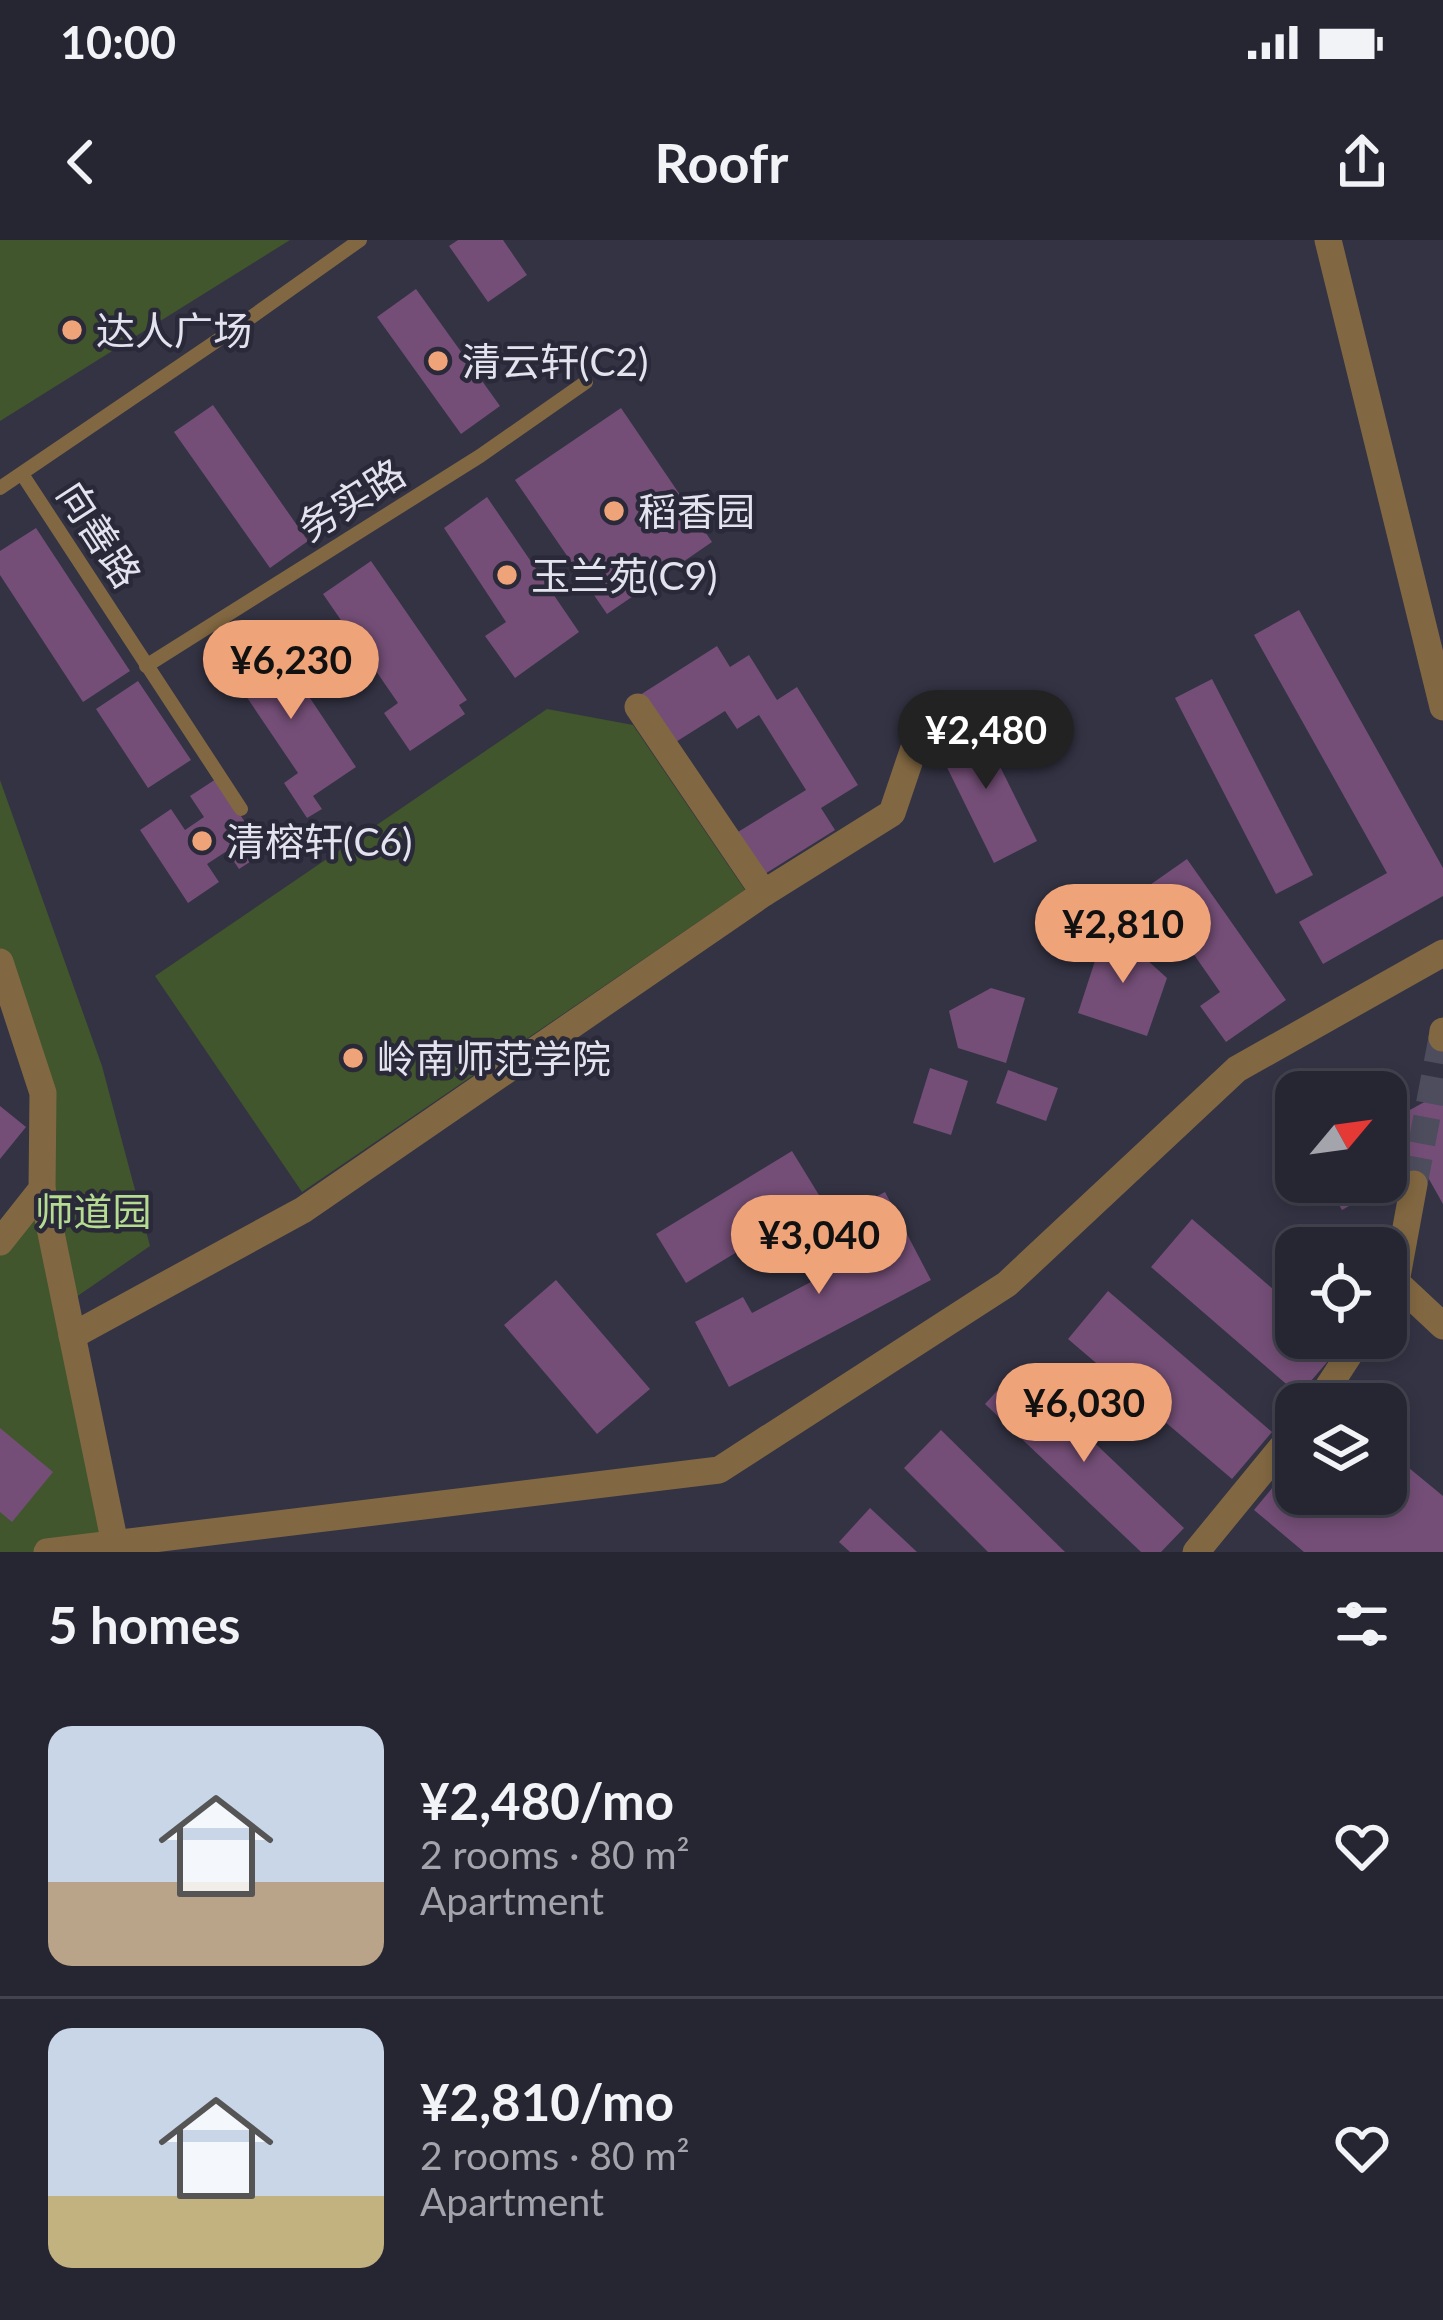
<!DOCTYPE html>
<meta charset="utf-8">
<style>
:root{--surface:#262633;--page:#2e2e3b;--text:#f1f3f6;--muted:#a4a5ac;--line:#42434e;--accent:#efa378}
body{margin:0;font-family:Lato,"Noto Sans SC",sans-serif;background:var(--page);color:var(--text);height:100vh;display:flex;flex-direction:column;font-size:45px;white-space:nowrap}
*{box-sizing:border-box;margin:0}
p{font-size:39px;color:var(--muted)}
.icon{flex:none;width:66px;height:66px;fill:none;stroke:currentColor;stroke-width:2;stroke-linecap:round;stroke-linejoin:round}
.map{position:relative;height:1312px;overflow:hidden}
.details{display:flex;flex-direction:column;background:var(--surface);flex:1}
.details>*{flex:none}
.needle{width:78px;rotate:61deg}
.fabs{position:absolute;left:1275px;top:831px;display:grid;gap:24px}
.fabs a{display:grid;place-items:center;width:132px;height:132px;border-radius:24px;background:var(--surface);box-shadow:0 6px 18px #0003,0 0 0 3px var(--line);font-size:60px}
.price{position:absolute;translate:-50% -102px;padding:0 27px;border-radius:42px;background:var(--accent);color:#111;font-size:39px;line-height:78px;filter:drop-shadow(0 3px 6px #0008)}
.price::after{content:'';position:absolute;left:50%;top:72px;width:36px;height:27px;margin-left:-18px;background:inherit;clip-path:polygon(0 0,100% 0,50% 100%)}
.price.active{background:#222;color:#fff}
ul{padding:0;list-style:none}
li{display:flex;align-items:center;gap:36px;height:300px;padding:0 48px}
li+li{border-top:3px solid var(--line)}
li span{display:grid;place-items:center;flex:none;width:336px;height:240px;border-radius:24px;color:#555}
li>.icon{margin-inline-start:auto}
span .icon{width:144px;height:144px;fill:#fffc;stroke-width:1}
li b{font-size:51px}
h2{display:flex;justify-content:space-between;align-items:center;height:144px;padding:0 48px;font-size:51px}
.status{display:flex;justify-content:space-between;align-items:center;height:84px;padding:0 60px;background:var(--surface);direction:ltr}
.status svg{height:33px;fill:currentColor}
header{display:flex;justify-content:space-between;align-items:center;height:156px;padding:0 48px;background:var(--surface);font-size:54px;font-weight:700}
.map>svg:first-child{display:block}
</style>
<div class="status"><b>10:00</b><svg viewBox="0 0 49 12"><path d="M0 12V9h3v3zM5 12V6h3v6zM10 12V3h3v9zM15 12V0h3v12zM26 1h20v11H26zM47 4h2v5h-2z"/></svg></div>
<header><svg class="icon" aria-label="back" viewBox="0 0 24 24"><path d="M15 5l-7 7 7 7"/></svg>Roofr<svg class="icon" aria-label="share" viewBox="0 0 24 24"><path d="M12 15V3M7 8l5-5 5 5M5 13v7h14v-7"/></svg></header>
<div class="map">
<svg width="1443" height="1312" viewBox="0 0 1443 1312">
<rect width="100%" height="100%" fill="#334"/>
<g fill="#41562c">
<polygon points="0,0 290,0 0,181"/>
<polygon points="547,469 633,485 745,650 302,952 155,736"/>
<polygon points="0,540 102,826 150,1006 66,1064 115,1304 47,1312 0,1312 0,1002 42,949 43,853 0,722"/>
</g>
<g fill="#744e77">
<polygon points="458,0 503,0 527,35 488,62 449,6"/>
<polygon points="416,49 500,166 461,194 377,77"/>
<polygon points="213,165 308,301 270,328 174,192"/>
<polygon points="621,168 712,302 607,374 515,240"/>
<polygon points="487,257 579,392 515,438 485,396 506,382 444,288"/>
<polygon points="36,288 130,431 83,462 0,335 0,311"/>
<polygon points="371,321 467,460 459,465 465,474 410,511 384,473 398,463 323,354"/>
<polygon points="1299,370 1443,628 1443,656 1323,724 1299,682 1387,633 1254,395"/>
<polygon points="268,395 356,527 313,556 322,569 307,578 284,543 298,533 225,425"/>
<polygon points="717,406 730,427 749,415 777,460 797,447 858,545 821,568 835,590 760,637 733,595 806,550 759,475 737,489 725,471 671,505 640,455"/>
<polygon points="1212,439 1313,635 1276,654 1175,458"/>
<polygon points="138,441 191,520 148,548 96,469"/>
<polygon points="978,482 1037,601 994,623 935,503"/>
<polygon points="216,539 265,612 239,629 227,611 207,624 219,642 188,663 140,590 171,569 185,590 204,577 190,556"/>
<polygon points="1187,619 1286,760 1226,802 1200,766 1220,752 1147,647"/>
<polygon points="1107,684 1167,738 1147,796 1078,773"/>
<polygon points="991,748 1025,758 1006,823 958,808 949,771"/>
<polygon points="930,828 968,841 951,895 913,883"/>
<polygon points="1008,830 1058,848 1046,881 996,863"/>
<polygon points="1428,860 1443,863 1443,964 1421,925 1342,970 1326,942 1386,942 1386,883"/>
<polygon points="0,866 26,887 0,919"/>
<polygon points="792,911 822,960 686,1043 656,994"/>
<polygon points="885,952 931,1040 729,1147 695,1082 743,1057 752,1073 860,1016 839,976"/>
<polygon points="1192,979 1296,1069 1296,1098 1330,1098 1340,1107 1299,1155 1151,1027"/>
<polygon points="556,1040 650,1149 597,1194 504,1085"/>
<polygon points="1108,1051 1272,1192 1232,1239 1068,1099"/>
<polygon points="1017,1129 1184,1288 1161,1312 1141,1312 985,1164"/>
<polygon points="0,1188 53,1232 12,1282 0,1272"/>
<polygon points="941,1190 1065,1312 988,1312 904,1228"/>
<polygon points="1386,1209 1443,1256 1443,1312 1304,1312 1254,1270 1296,1219 1296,1254 1386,1254"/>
<polygon points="870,1268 917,1312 850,1312 839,1302"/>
</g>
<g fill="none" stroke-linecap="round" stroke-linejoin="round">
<polyline stroke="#4d4d5e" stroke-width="27" stroke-dasharray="27 14" stroke-linecap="butt" points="1414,944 1442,798"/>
<g stroke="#826842" stroke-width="14">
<polyline points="22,234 241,569"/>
<polyline points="0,248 243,83 360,0"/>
<polyline points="146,426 480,216 586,142"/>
</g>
<g stroke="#826842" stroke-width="27">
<polyline points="1328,0 1443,467"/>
<polyline points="638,467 764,653"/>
<polyline points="0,722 43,853 42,949 0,1002"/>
<polyline points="1442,798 1443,791"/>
<polyline points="42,949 115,1304"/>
<polyline points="1396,1042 1443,1086"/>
<polyline points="1386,1057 1396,1042 1414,944"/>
<polyline points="72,1096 303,970 764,653 892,573 919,493 959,470"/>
<polyline points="1317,1164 1360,1098"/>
<polyline points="47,1312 719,1230 1007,1044 1237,829 1443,713"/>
<polyline points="1196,1312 1296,1190"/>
</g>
</g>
<g fill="#efa378" stroke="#292939" stroke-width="4.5">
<circle cx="72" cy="90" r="12"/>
<circle cx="438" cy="121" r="12"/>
<circle cx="614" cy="271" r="12"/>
<circle cx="507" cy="335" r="12"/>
<circle cx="202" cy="601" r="12"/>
<circle cx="353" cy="818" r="12"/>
</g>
<g text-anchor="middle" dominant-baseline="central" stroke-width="9" stroke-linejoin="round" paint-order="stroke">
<g font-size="39" fill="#e2e3ee" stroke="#292939" text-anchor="start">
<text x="96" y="90">达人广场</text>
<text x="462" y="121">清云轩(C2)</text>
<text x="638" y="271">稻香园</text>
<text x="531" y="335">玉兰苑(C9)</text>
<text x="226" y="601">清榕轩(C6)</text>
<text x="377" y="818">岭南师范学院</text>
</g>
<g font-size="39" fill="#e2e3ee" stroke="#292939">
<text transform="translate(351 259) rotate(-32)">务实路</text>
<text transform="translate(100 294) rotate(57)">向善路</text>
</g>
<g font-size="39" fill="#b5dc90" stroke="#292939">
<text x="93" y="971">师道园</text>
</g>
</g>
</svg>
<div class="fabs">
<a><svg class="needle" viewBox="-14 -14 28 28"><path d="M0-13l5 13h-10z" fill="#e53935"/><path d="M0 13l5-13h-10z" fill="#a4a5ac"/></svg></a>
<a><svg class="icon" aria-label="locate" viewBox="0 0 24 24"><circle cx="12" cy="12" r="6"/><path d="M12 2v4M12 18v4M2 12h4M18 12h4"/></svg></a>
<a><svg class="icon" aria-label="layers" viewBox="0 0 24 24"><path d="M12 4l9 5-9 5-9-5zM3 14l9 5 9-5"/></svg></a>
</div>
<b class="price" style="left:291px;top:482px">¥6,230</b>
<b class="price active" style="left:986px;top:552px">¥2,480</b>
<b class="price" style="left:1123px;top:746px">¥2,810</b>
<b class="price" style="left:819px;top:1057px">¥3,040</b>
<b class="price" style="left:1084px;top:1225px">¥6,030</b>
</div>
<section class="details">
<h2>5 homes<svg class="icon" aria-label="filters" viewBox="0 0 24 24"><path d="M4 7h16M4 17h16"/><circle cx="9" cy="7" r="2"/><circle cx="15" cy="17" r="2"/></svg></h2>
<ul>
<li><span style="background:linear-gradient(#c9d6e8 65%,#b9a48a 0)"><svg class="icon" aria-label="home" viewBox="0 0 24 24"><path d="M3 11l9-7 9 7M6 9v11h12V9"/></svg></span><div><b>¥2,480/mo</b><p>2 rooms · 80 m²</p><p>Apartment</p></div><svg class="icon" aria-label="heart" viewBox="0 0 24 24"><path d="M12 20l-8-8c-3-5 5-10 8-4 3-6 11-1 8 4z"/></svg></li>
<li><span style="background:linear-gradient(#c9d6e8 70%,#c2b280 0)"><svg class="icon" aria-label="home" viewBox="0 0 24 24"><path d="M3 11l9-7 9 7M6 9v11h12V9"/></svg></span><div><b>¥2,810/mo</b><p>2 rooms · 80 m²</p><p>Apartment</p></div><svg class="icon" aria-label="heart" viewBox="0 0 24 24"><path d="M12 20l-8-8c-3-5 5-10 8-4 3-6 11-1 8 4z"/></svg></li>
</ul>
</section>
